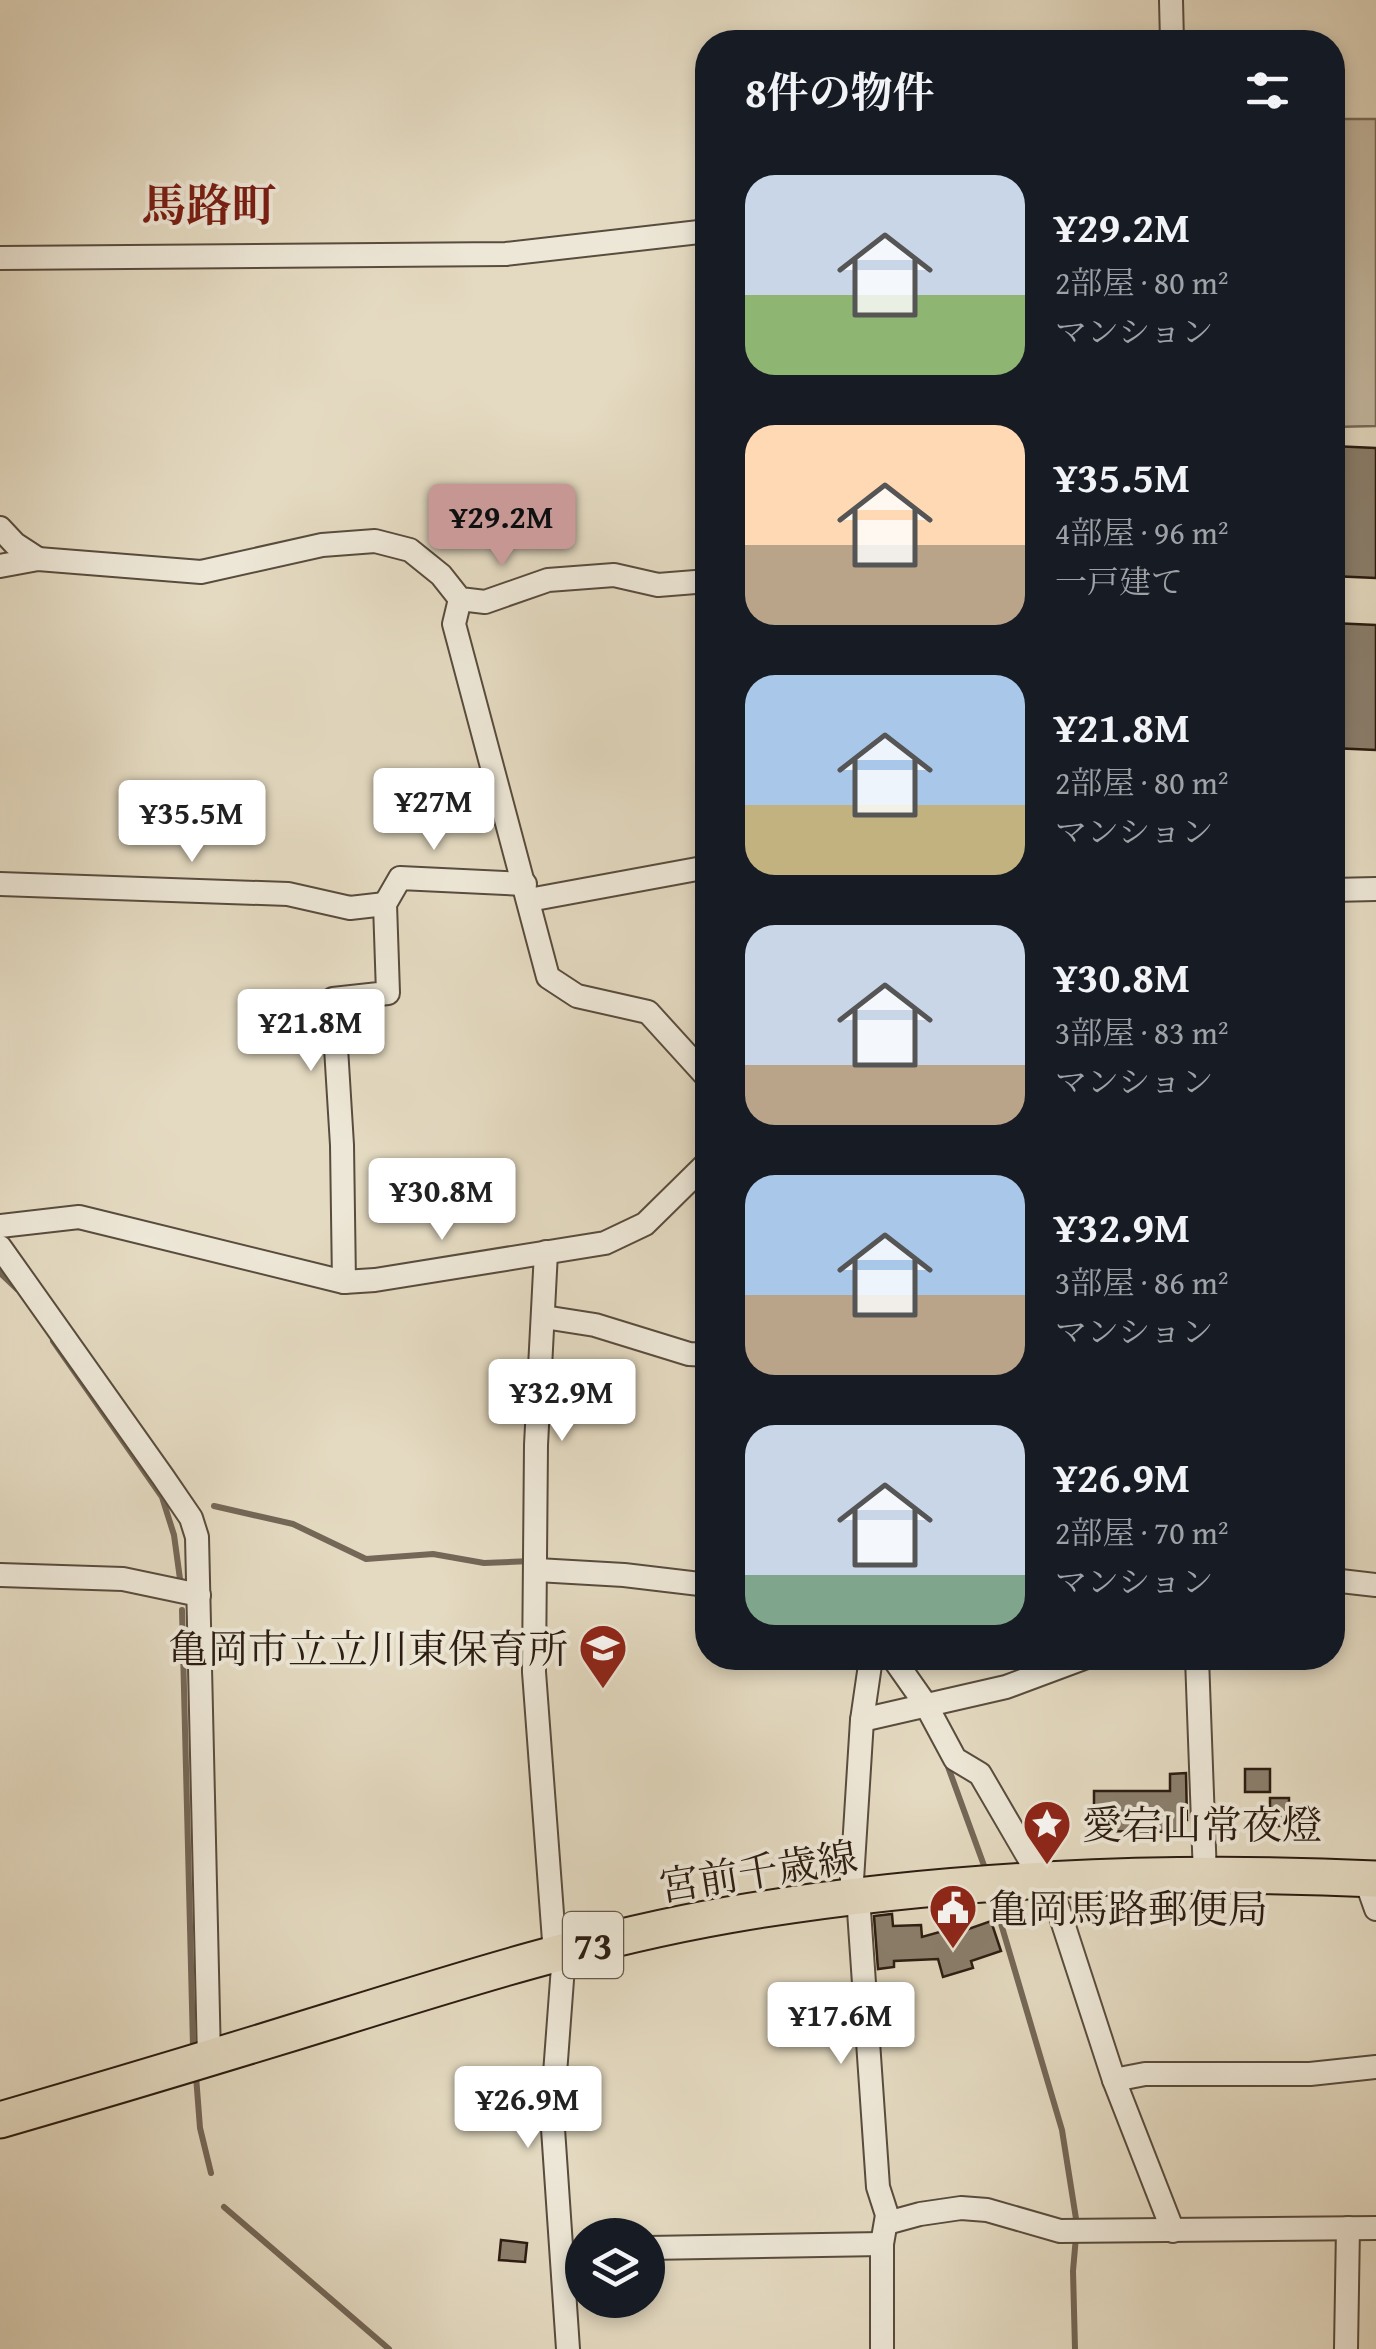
<!DOCTYPE html>
<html lang="ja">
<meta charset="utf-8">
<style>
:root{--surface:#171b24;--page:#242831;--text:#f1f3f6;--muted:#9ea1a6;--accent:#c59692}
body{margin:0;font-family:"Gentium Book Plus","Noto Serif JP",serif;background:var(--page);color:var(--text);height:100vh;display:flex;flex-direction:column;font-size:38px;white-space:nowrap}
*{box-sizing:border-box;margin:0}
p{font-size:32px;color:var(--muted)}
.icon{flex:none;width:55px;height:55px;fill:none;stroke:currentColor;stroke-width:2;stroke-linecap:round;stroke-linejoin:round}
.map{position:relative;flex:1;overflow:hidden}
.sheet{position:absolute;left:695px;top:30px;width:650px;height:1640px;display:flex;flex-direction:column;background:var(--surface);border-radius:40px;box-shadow:0 5px 15px #0003}
.sheet>*{flex:none}
.controls{position:absolute;left:565px;top:2218px;display:grid;gap:20px}
.controls a{display:grid;place-items:center;width:100px;height:100px;border-radius:50%;background:var(--surface);box-shadow:0 5px 15px #0003;font-size:50px}
.price{position:absolute;translate:-50% -85px;padding:0 22px;border-radius:10px;background:#fff;color:#222;font-size:32px;line-height:65px;filter:drop-shadow(0 2px 5px #0008)}
.price::after{content:'';position:absolute;left:50%;top:60px;width:30px;height:22px;margin-left:-15px;background:inherit;clip-path:polygon(0 0,100% 0,50% 100%)}
.price.active{background:var(--accent);color:#111}
ul{padding:0;list-style:none}
li{display:flex;align-items:center;gap:30px;height:250px;padding:0 50px}
li span{display:grid;place-items:center;flex:none;width:280px;height:200px;border-radius:30px;color:#555}
li>.icon{margin-inline-start:auto}
span .icon{width:120px;height:120px;fill:#fffc;stroke-width:1}
li b{font-size:42px}
h2{display:flex;justify-content:space-between;align-items:center;height:120px;padding:0 50px;font-size:42px}
.map>svg:first-child{display:block}
</style>
<div class="map">
<svg width="1376" height="2349" viewBox="0 0 1376 2349">
<rect width="100%" height="100%" fill="#e4dac1"/>
<filter id="stains"><feTurbulence type="fractalNoise" baseFrequency=".002" numOctaves="4"/><feColorMatrix values="0 0 0 0 .2 0 0 0 0 .09 0 0 0 0 .02 0 0 0 .5 -.17"/></filter>
<radialGradient id="worn" r=".72"><stop offset=".6" stop-color="#630" stop-opacity="0"/><stop offset="1" stop-color="#630" stop-opacity=".3"/></radialGradient>
<polygon fill="#c5baa3" stroke="#786b5a" stroke-width="2.5" points="1332,119 1376,119 1376,426 1333,427"/>
<g fill="none" stroke-linecap="round" stroke-linejoin="round">
<g stroke="#746757" stroke-width="6">
<polyline points="0,1273 17,1289"/>
<polyline points="53,1341 162,1497 174,1535 180,1579"/>
<polyline points="214,1506 293,1524 366,1559 433,1554 484,1563 531,1561"/>
<polyline points="182,1610 193,2046"/>
<polyline points="947,1764 986,1871"/>
<polyline points="994,1900 1062,2130 1077,2225 1073,2271 1075,2349"/>
<polyline points="196,2076 200,2128 211,2173"/>
<polyline points="224,2207 389,2349"/>
</g>
</g>
<g fill="#8b7f6d" stroke="#2b1c11" stroke-width="2.5">
<polygon points="1332,446 1376,448 1376,578 1332,576"/>
<polygon points="1332,623 1376,625 1376,750 1332,748"/>
<rect x="1245" y="1769" width="25" height="23"/>
<polygon points="1186,1773 1187,1820 1181,1820 1181,1832 1094,1831 1094,1791 1170,1791 1170,1774"/>
<rect x="1270" y="1798" width="19" height="28"/>
<polygon points="892,1914 893,1926 921,1925 922,1937 961,1926 963,1931 991,1921 1001,1951 971,1961 973,1968 943,1977 938,1959 894,1961 894,1967 878,1969 874,1916"/>
<polygon points="501,2240 527,2243 525,2262 499,2260"/>
</g>
<g fill="none" stroke-linecap="round" stroke-linejoin="round">
<g stroke="#594c3d" stroke-width="26">
<g id="street">
<polyline points="1171,0 1172,42"/>
<polyline points="0,258 506,254 708,231"/>
<polyline points="0,528 15,544 38,559"/>
<polyline points="0,566 38,559 201,572 322,545 375,541 410,550 441,575 460,599 485,602 548,580 614,575 658,585 708,581"/>
<polyline points="460,599 454,624 548,977 577,996 648,1012 708,1078"/>
<polyline points="0,884 288,894 350,908 385,904"/>
<polyline points="1332,890 1376,889"/>
<polyline points="529,900 708,867"/>
<polyline points="0,1226 79,1217 344,1282 375,1280 605,1243 645,1224 708,1162"/>
<polyline points="0,1247 163,1477 191,1518 197,1537 209,2058"/>
<polyline points="546,1252 536,1445 534,1672 555,1954"/>
<polyline points="344,1282 342,1145 333,999 388,993 385,904 400,878 525,884"/>
<polyline points="544,1317 595,1325 689,1354 708,1355"/>
<polyline points="537,1570 624,1575 708,1585"/>
<polyline points="0,1575 123,1579 199,1595"/>
<polyline points="1332,1580 1376,1585"/>
<polyline points="893,1658 926,1705 955,1759 980,1774 1058,1908 1114,2080 1173,2231"/>
<polyline points="1197,1658 1205,1876"/>
<polyline points="862,1720 1006,1687 1084,1658"/>
<polyline points="1365,1878 1376,1909"/>
<polyline points="851,1896 862,1720 871,1658"/>
<polyline points="858,1896 878,2187 887,2215 882,2244 882,2349"/>
<polyline points="564,1953 552,2114 568,2349"/>
<polyline points="1114,2080 1145,2074 1310,2074 1376,2067"/>
<polyline points="887,2223 920,2214 961,2208 987,2210 1060,2231 1376,2228"/>
<polyline points="648,2248 882,2244"/>
<polyline points="1346,2349 1348,2228"/>
</g>
</g>
<g stroke="#2b1c11" stroke-width="39">
<path id="primary" d="M0 2120C114 2087 227 2053 340 2018 468 1978 596 1938 728 1915 936 1879 1165 1869 1376 1879"/>
</g>
<use href="#street" stroke="#ede7d7" stroke-width="22"/>
<use href="#primary" stroke="#e4dac1" stroke-width="35"/>
</g>
<defs>
<g id="school-pin" transform="scale(2.5)"><path d="M0 17L-7.5 6A9.5 9.5 0 1 1 7.5 6Z" fill="#8f2418" stroke="#ede7d7"/><path d="M0-5L7-2L0 1L-7-2ZM-4 1L0 2.5L4 1V4Q0 6-4 4Z" fill="#fff"/></g>
<g id="sight-pin" transform="scale(2.5)"><path d="M0 17L-7.5 6A9.5 9.5 0 1 1 7.5 6Z" fill="#8f2418" stroke="#ede7d7"/><path d="M0-6L1.8-2.2L6-1.7L2.9 1.2L3.7 5.4L0 3.3L-3.7 5.4L-2.9 1.2L-6-1.7L-1.8-2.2Z" fill="#fff"/></g>
<g id="civic-pin" transform="scale(2.5)"><path d="M0 17L-7.5 6A9.5 9.5 0 1 1 7.5 6Z" fill="#8f2418" stroke="#ede7d7"/><path d="M-.6-6.5H3V-4.5H.6V-3L4-1V1h2V6H-6V1h2V-1L-.6-3ZM-1.2 2.5V6h2.4V2.5Z" fill="#fff"/></g>
</defs>
<g fill-rule="evenodd">
<use href="#school-pin" x="603" y="1648"/>
<use href="#sight-pin" x="1047" y="1824"/>
<use href="#civic-pin" x="953" y="1908"/>
</g>
<g text-anchor="middle" dominant-baseline="central" stroke-width="8" stroke-linejoin="round" paint-order="stroke">
<rect fill="#ede7d7" stroke="#65594c" stroke-width="2.5" x="563" y="1912" width="60" height="66" rx="8"/>
<g font-size="38" font-weight="bold" fill="#2b1c11">
<text x="593" y="1945">73</text>
</g>
<g font-size="40" fill="#2b1c11" stroke="#ede7d7" text-anchor="start">
<text x="568" y="1648" text-anchor="end">亀岡市立立川東保育所</text>
<text x="1082" y="1824">愛宕山常夜燈</text>
<text x="988" y="1908">亀岡馬路郵便局</text>
</g>
<g font-size="40" fill="#2b1c11" stroke="#ede7d7">
<text transform="translate(758 1871) rotate(-9)">宮前千歳線</text>
</g>
<g font-size="45" font-weight="bold" fill="#7a1f14" stroke="#ede7d7">
<text x="209" y="204">馬路町</text>
</g>
</g>
<rect width="100%" height="100%" filter="url(#stains)"/>
<rect width="100%" height="100%" fill="url(#worn)"/>
</svg>
<div class="controls">
<a><svg class="icon" aria-label="layers" viewBox="0 0 24 24"><path d="M12 4l9 5-9 5-9-5zM3 14l9 5 9-5"/></svg></a>
</div>
<b class="price active" style="left:502px;top:569px">¥29.2M</b>
<b class="price" style="left:434px;top:853px">¥27M</b>
<b class="price" style="left:192px;top:865px">¥35.5M</b>
<b class="price" style="left:311px;top:1074px">¥21.8M</b>
<b class="price" style="left:442px;top:1243px">¥30.8M</b>
<b class="price" style="left:562px;top:1444px">¥32.9M</b>
<b class="price" style="left:841px;top:2067px">¥17.6M</b>
<b class="price" style="left:528px;top:2151px">¥26.9M</b>
<section class="sheet">
<h2>8件の物件<svg class="icon" aria-label="filters" viewBox="0 0 24 24"><path d="M4 7h16M4 17h16"/><circle cx="9" cy="7" r="2"/><circle cx="15" cy="17" r="2"/></svg></h2>
<ul>
<li><span style="background:linear-gradient(#c9d6e8 60%,#8fb573 0)"><svg class="icon" aria-label="home" viewBox="0 0 24 24"><path d="M3 11l9-7 9 7M6 9v11h12V9"/></svg></span><div><b>¥29.2M</b><p>2部屋 · 80 m²</p><p>マンション</p></div></li>
<li><span style="background:linear-gradient(#ffd9b3 60%,#b9a48a 0)"><svg class="icon" aria-label="home" viewBox="0 0 24 24"><path d="M3 11l9-7 9 7M6 9v11h12V9"/></svg></span><div><b>¥35.5M</b><p>4部屋 · 96 m²</p><p>一戸建て</p></div></li>
<li><span style="background:linear-gradient(#a9c7e8 65%,#c2b280 0)"><svg class="icon" aria-label="home" viewBox="0 0 24 24"><path d="M3 11l9-7 9 7M6 9v11h12V9"/></svg></span><div><b>¥21.8M</b><p>2部屋 · 80 m²</p><p>マンション</p></div></li>
<li><span style="background:linear-gradient(#c9d6e8 70%,#b9a48a 0)"><svg class="icon" aria-label="home" viewBox="0 0 24 24"><path d="M3 11l9-7 9 7M6 9v11h12V9"/></svg></span><div><b>¥30.8M</b><p>3部屋 · 83 m²</p><p>マンション</p></div></li>
<li><span style="background:linear-gradient(#a9c7e8 60%,#b9a48a 0)"><svg class="icon" aria-label="home" viewBox="0 0 24 24"><path d="M3 11l9-7 9 7M6 9v11h12V9"/></svg></span><div><b>¥32.9M</b><p>3部屋 · 86 m²</p><p>マンション</p></div></li>
<li><span style="background:linear-gradient(#c9d6e8 75%,#7fa58c 0)"><svg class="icon" aria-label="home" viewBox="0 0 24 24"><path d="M3 11l9-7 9 7M6 9v11h12V9"/></svg></span><div><b>¥26.9M</b><p>2部屋 · 70 m²</p><p>マンション</p></div></li>
</ul>
</section>
</div>
